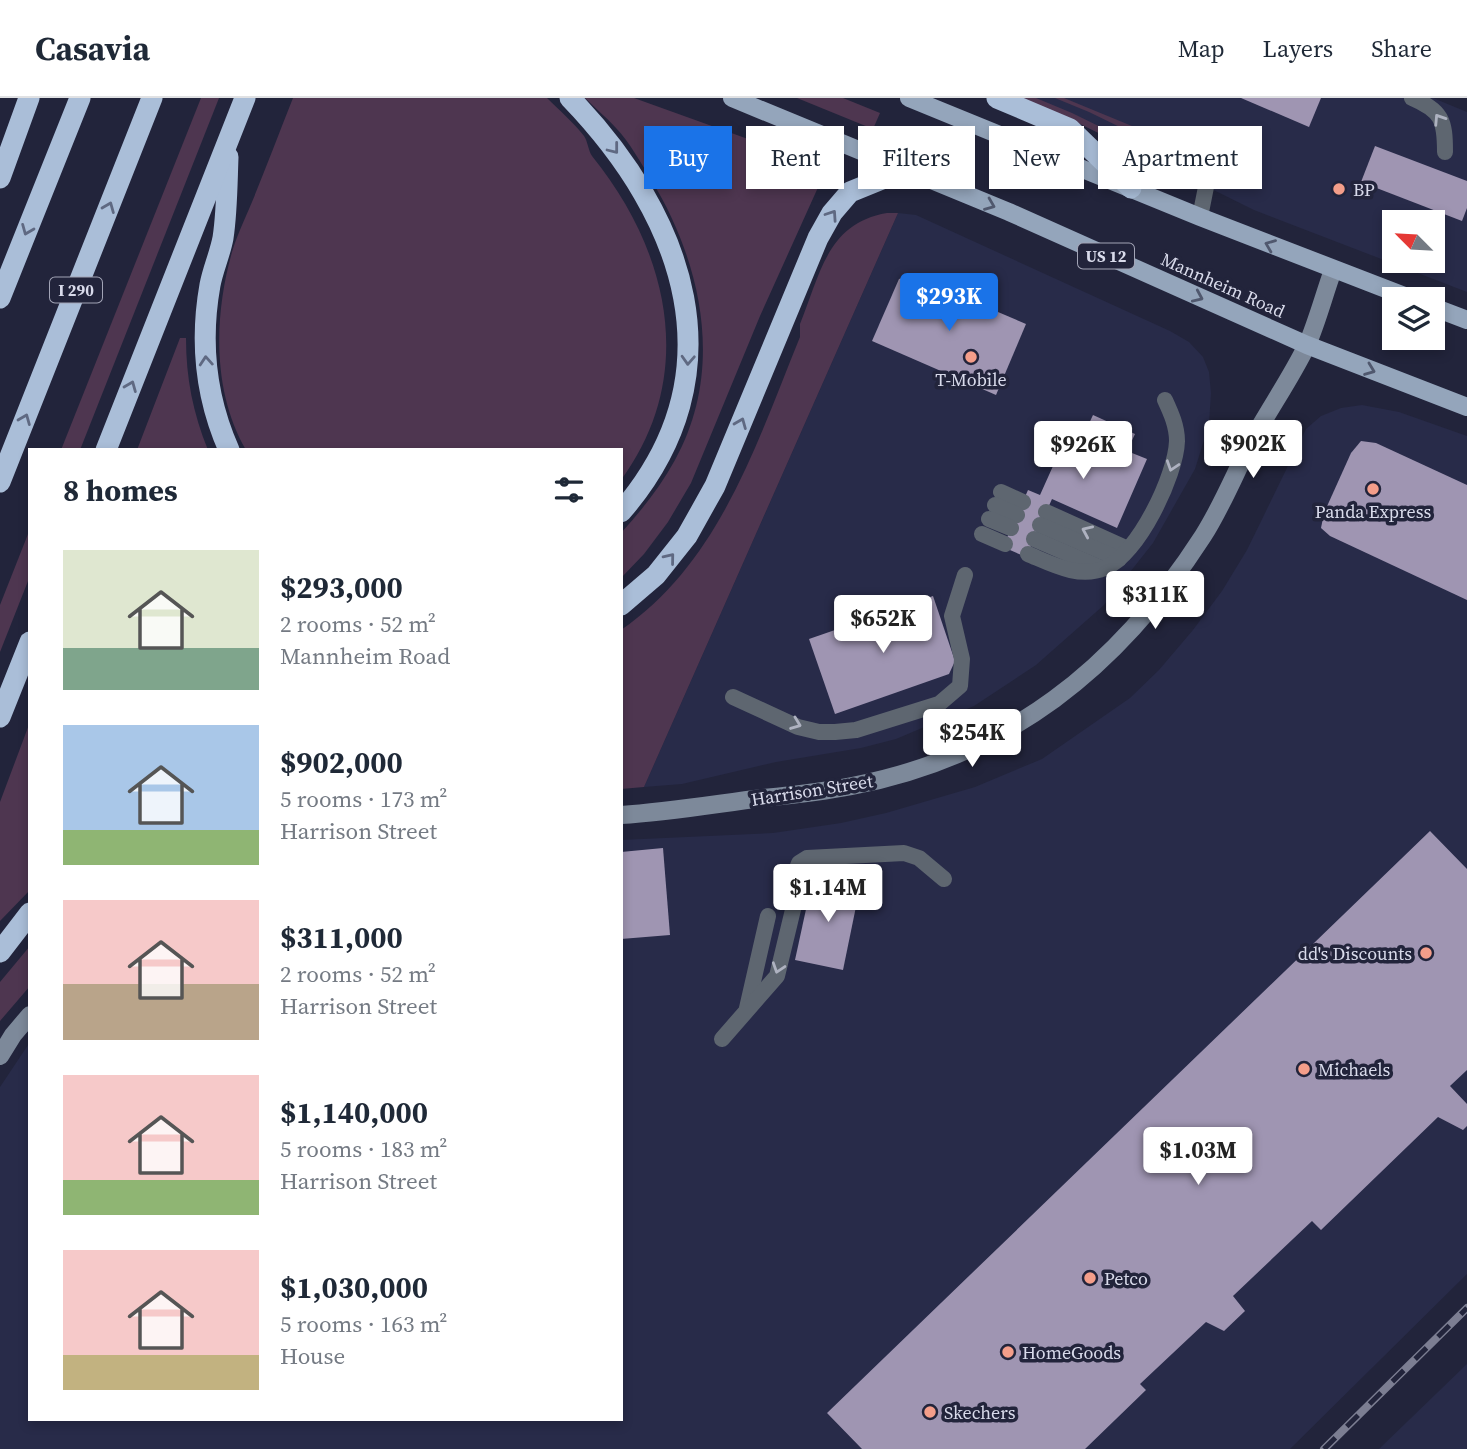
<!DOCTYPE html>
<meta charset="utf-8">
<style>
:root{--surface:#fff;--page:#f6f6f7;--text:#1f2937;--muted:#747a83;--line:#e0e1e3;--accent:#1a73e8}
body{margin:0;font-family:"Source Serif 4",serif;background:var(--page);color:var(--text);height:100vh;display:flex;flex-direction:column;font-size:26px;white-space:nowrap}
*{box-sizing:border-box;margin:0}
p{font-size:23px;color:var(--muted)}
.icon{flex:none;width:38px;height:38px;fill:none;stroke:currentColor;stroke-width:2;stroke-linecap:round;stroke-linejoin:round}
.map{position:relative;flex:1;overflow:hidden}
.drawer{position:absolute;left:28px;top:350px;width:595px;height:973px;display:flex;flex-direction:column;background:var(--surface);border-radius:0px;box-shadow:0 4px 10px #0003}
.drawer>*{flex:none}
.banner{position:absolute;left:644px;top:28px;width:665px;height:63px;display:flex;gap:14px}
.needle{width:46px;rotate:294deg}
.tools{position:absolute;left:1382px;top:112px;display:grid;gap:14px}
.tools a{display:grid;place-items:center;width:63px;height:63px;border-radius:0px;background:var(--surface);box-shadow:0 4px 10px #0003;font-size:35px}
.price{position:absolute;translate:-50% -60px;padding:0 16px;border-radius:7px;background:#fff;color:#222;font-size:23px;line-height:46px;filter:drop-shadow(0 2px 4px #0008)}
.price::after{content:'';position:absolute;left:50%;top:42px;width:21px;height:16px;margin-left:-10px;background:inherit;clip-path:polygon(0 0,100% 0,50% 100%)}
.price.on{background:var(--accent);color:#fff}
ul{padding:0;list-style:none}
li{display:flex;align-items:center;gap:21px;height:175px;padding:0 35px}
li span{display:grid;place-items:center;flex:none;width:196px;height:140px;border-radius:0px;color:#555}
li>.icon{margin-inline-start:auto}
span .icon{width:84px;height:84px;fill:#fffc;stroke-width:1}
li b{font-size:30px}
h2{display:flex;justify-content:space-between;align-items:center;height:84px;padding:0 35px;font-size:30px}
.tag{padding:0 24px;border-radius:0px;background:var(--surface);box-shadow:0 4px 10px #0003;font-size:24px;line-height:63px}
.tag.on{background:var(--accent);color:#fff}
header{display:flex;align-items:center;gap:42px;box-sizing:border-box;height:98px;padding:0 35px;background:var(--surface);border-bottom:2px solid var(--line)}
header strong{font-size:33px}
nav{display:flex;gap:38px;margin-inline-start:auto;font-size:24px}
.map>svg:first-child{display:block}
</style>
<header>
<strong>Casavia</strong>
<nav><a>Map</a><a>Layers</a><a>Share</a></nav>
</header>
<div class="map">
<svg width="1467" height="1351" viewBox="0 0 1467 1351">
<rect width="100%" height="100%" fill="#22243b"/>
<g fill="#282b49" fill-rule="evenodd">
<path d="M1018 0H1433L1467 14V194L1254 112 1074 23ZM1395 124H1433V163H1395Z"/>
<polygon points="898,115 916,117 1170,233 1189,244 1203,259 1209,274 1211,295 1209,326 1195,371 1153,445 1104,507 1036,567 974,608 896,641 861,650 776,664 682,686 644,689"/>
<polygon points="1362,307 1399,314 1467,338 1467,1176 1290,1351 0,1351 0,989 30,944 30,1321 621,1321 621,742 773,735 841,725 886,715 975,689 1042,661 1130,600 1159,572 1193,532 1222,493 1247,452 1306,331 1321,318 1341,310"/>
<polygon points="1467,1266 1467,1351 1379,1351"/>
</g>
<g fill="#4e3650">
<polygon points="201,0 219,0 80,352 61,352"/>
<path d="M293 0H547C559 12 573 24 584 38 588 44 588 52 592 58 669 153 698 277 621 382V352H246C212 293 214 218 232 154 237 137 245 121 252 104 266 70 279 35 293 0Z"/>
<path d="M585 0H634L812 64C819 70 820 75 820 85L760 218 691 385 668 424 644 456 621 480V435C642 412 660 389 675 362 725 272 702 166 652 83 641 65 630 45 616 30 606 19 595 10 585 0Z"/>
<polygon points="797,0 843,0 880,15 873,31"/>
<polygon points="1018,0 1036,0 1072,15 1188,72 1170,70 1074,23"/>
<polygon points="1055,0 1064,0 1195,54 1201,58 1201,63 1198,67 1089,14"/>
<path d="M887 115H898L644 689 621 691V532C720 464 757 344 800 239V226C820 177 827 125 887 115Z"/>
<path d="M180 240H186C186 280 193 315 208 352H137Z"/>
<polygon points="30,431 30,478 0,554 0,507"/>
<polygon points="30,624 30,792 0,823 0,704"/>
<polygon points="30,848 30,888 0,923 0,884"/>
</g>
<g fill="#9f95b2">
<polygon points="1241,0 1321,0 1309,29"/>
<polygon points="1375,48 1467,83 1467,110 1462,123 1361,84"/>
<polygon points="911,177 1026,226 996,297 872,243 899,181"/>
<polygon points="1093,317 1135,336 1127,353 1147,361 1117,430 1052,401 1026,459 1003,449 1028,392 1040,397 1071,328 1085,334"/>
<polygon points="1361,343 1376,345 1467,387 1467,502 1330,438 1321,430 1324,415 1351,355"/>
<polygon points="933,498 955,563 949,576 835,616 809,541"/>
<polygon points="1430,733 1467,771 1467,972 1450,988 1467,1006 1467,1028 1463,1032 1438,1019 1321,1132 1312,1123 1233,1198 1245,1213 1224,1233 1206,1224 1140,1286 1146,1292 1085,1351 862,1351 827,1315"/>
<polygon points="663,750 670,837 621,841 621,754"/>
<polygon points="813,779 860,789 843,872 795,862"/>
</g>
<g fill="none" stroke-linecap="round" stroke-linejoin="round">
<g stroke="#5e6670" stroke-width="16">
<path d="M1412 0C1442 13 1445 22 1445 54"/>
<polyline points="1200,119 1208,79 1229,48"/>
<polyline points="1001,394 1023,404"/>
<polyline points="995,407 1017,417"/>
<polyline points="1046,414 1128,451"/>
<polyline points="989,421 1011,430"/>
<polyline points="1040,427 1119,461"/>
<polyline points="982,436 1005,446"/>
<polyline points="1034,441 1101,470"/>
<path d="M1028 456C1052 466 1079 481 1105 470 1138 457 1176 377 1177 343 1177 328 1171 315 1165 302"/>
<polyline points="733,599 798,629 819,634 835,634 856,632 939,606 960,588 962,561 952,518 965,477"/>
<polyline points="747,910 768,818"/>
<polyline points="722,941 777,878 797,795 794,778 799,765 807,760 904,755 919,760 944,781"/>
</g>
<g stroke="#7d899a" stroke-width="18">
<path d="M621 717C669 714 715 706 763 700 793 697 822 694 852 688 1008 658 1118 570 1203 438 1221 410 1234 378 1249 348 1267 314 1290 282 1307 247 1317 224 1324 197 1333 172"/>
<polyline points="0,958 13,937 30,917"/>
</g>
<g stroke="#94a5bb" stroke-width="18">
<polyline points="732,0 1009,114 1307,247 1467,309"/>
<polyline points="909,0 1200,119 1412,201"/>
<polyline points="1433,209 1467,222"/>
</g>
<g stroke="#aabed8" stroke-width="21">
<path d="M570 0C685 119 741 275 621 414"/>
<polyline points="997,0 1070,31 1131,90"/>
<path d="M228 59C227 85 227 114 223 140 220 156 213 171 210 187 200 243 206 300 229 352"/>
<polyline points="0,80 29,0"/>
<polyline points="0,200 80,0"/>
<polyline points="106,352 245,0"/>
<polyline points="0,384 152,0"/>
<polyline points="621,507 656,477 687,438 715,388 818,140 832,115 850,94 904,72"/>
<polyline points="0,619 30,544"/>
<polyline points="0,854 30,815"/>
</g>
<g stroke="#7c7e92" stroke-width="8">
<polyline id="rail" points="1324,1351 1467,1210"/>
</g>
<use href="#rail" stroke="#22243b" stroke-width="5" stroke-dasharray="16" stroke-linecap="butt"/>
</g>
<defs><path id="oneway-chevron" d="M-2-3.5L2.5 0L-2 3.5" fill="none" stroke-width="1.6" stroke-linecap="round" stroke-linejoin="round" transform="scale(1.75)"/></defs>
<g stroke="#aeb2c0">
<use href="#oneway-chevron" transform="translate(1439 21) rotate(-123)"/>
<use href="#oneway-chevron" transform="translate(1172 368) rotate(108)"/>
<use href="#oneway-chevron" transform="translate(1087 433) rotate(-156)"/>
<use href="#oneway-chevron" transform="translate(796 626) rotate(21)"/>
<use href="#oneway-chevron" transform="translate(778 870) rotate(108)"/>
</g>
<g stroke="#5f6982">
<use href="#oneway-chevron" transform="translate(614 51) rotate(52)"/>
<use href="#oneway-chevron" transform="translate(109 109) rotate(-68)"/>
<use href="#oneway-chevron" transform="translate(832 117) rotate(-56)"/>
<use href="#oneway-chevron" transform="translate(27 132) rotate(112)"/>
<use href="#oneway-chevron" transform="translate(688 262) rotate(93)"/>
<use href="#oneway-chevron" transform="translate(206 263) rotate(-94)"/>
<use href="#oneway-chevron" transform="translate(131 288) rotate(-68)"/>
<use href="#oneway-chevron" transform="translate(25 321) rotate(-68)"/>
<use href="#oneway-chevron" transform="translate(741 325) rotate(-68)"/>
<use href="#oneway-chevron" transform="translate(670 460) rotate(-51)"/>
</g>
<g stroke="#50586e">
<use href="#oneway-chevron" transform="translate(990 107) rotate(22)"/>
<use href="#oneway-chevron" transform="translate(1270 147) rotate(-158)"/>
<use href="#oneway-chevron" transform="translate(1198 199) rotate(24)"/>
<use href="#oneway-chevron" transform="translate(1370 272) rotate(21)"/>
</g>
<g fill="#f49e8a" stroke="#22243b" stroke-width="2.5">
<circle cx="1339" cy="91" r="7"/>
<circle cx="971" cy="259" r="7"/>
<circle cx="1373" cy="391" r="7"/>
<circle cx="1426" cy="855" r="7"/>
<circle cx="1304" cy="971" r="7"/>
<circle cx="1090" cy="1180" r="7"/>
<circle cx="1008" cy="1254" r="7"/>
<circle cx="930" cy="1314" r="7"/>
</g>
<g text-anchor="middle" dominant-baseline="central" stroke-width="7" stroke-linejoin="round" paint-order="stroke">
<g fill="#22243b" stroke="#a2a4b6" stroke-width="2">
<rect x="1078" y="145.5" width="56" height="25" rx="5"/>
<rect x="50" y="179.5" width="52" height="25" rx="5"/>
</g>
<g font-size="16" font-weight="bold" fill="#d9dbeb">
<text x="1106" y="158">US 12</text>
<text x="76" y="192">I 290</text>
</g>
<g font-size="18" fill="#d9dbeb" stroke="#22243b" text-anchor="start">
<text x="1353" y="91">BP</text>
<text x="971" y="281" text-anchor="middle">T-Mobile</text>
<text x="1373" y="413" text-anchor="middle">Panda Express</text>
<text x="1412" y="855" text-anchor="end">dd's Discounts</text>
<text x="1318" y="971">Michaels</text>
<text x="1104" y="1180">Petco</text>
<text x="1022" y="1254">HomeGoods</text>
<text x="944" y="1314">Skechers</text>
</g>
<g font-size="18" fill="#d9dbeb" stroke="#22243b">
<text transform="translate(1223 187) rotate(24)">Mannheim Road</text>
<text transform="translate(812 692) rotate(-9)">Harrison Street</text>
</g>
</g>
</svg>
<div class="tools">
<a><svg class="needle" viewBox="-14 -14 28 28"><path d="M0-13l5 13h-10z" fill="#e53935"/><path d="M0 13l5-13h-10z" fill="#747a83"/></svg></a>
<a><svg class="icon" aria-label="layers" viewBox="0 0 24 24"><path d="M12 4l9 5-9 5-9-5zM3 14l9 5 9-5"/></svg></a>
</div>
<b class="price on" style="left:949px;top:235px">$293K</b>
<b class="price" style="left:1253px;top:382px">$902K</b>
<b class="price" style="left:1083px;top:383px">$926K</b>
<b class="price" style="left:1155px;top:533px">$311K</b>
<b class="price" style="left:883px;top:557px">$652K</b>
<b class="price" style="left:972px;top:671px">$254K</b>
<b class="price" style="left:828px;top:826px">$1.14M</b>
<b class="price" style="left:1198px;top:1089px">$1.03M</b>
<div class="banner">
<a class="tag on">Buy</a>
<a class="tag">Rent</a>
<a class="tag">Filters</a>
<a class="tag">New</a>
<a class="tag">Apartment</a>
</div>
<section class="drawer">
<h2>8 homes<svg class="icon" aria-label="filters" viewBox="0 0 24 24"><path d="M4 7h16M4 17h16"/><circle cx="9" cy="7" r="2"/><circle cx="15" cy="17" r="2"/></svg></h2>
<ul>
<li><span style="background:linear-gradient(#dfe7d0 70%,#7fa58c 0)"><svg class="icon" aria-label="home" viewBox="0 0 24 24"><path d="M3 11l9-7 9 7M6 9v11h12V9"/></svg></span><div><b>$293,000</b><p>2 rooms · 52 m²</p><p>Mannheim Road</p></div></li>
<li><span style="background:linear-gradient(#a9c7e8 75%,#8fb573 0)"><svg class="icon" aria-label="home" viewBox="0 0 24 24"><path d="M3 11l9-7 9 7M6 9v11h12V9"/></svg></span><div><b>$902,000</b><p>5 rooms · 173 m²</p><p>Harrison Street</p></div></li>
<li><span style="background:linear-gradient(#f6c9c9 60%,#b9a48a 0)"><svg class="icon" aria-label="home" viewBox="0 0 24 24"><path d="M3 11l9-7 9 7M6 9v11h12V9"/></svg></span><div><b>$311,000</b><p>2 rooms · 52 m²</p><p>Harrison Street</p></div></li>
<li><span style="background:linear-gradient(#f6c9c9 75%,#8fb573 0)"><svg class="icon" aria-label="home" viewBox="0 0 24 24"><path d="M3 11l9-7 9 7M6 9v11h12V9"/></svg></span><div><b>$1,140,000</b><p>5 rooms · 183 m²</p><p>Harrison Street</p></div></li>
<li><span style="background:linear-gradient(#f6c9c9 75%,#c2b280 0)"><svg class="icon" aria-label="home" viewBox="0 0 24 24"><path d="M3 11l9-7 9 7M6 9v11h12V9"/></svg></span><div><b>$1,030,000</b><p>5 rooms · 163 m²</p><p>House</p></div></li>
</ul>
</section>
</div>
